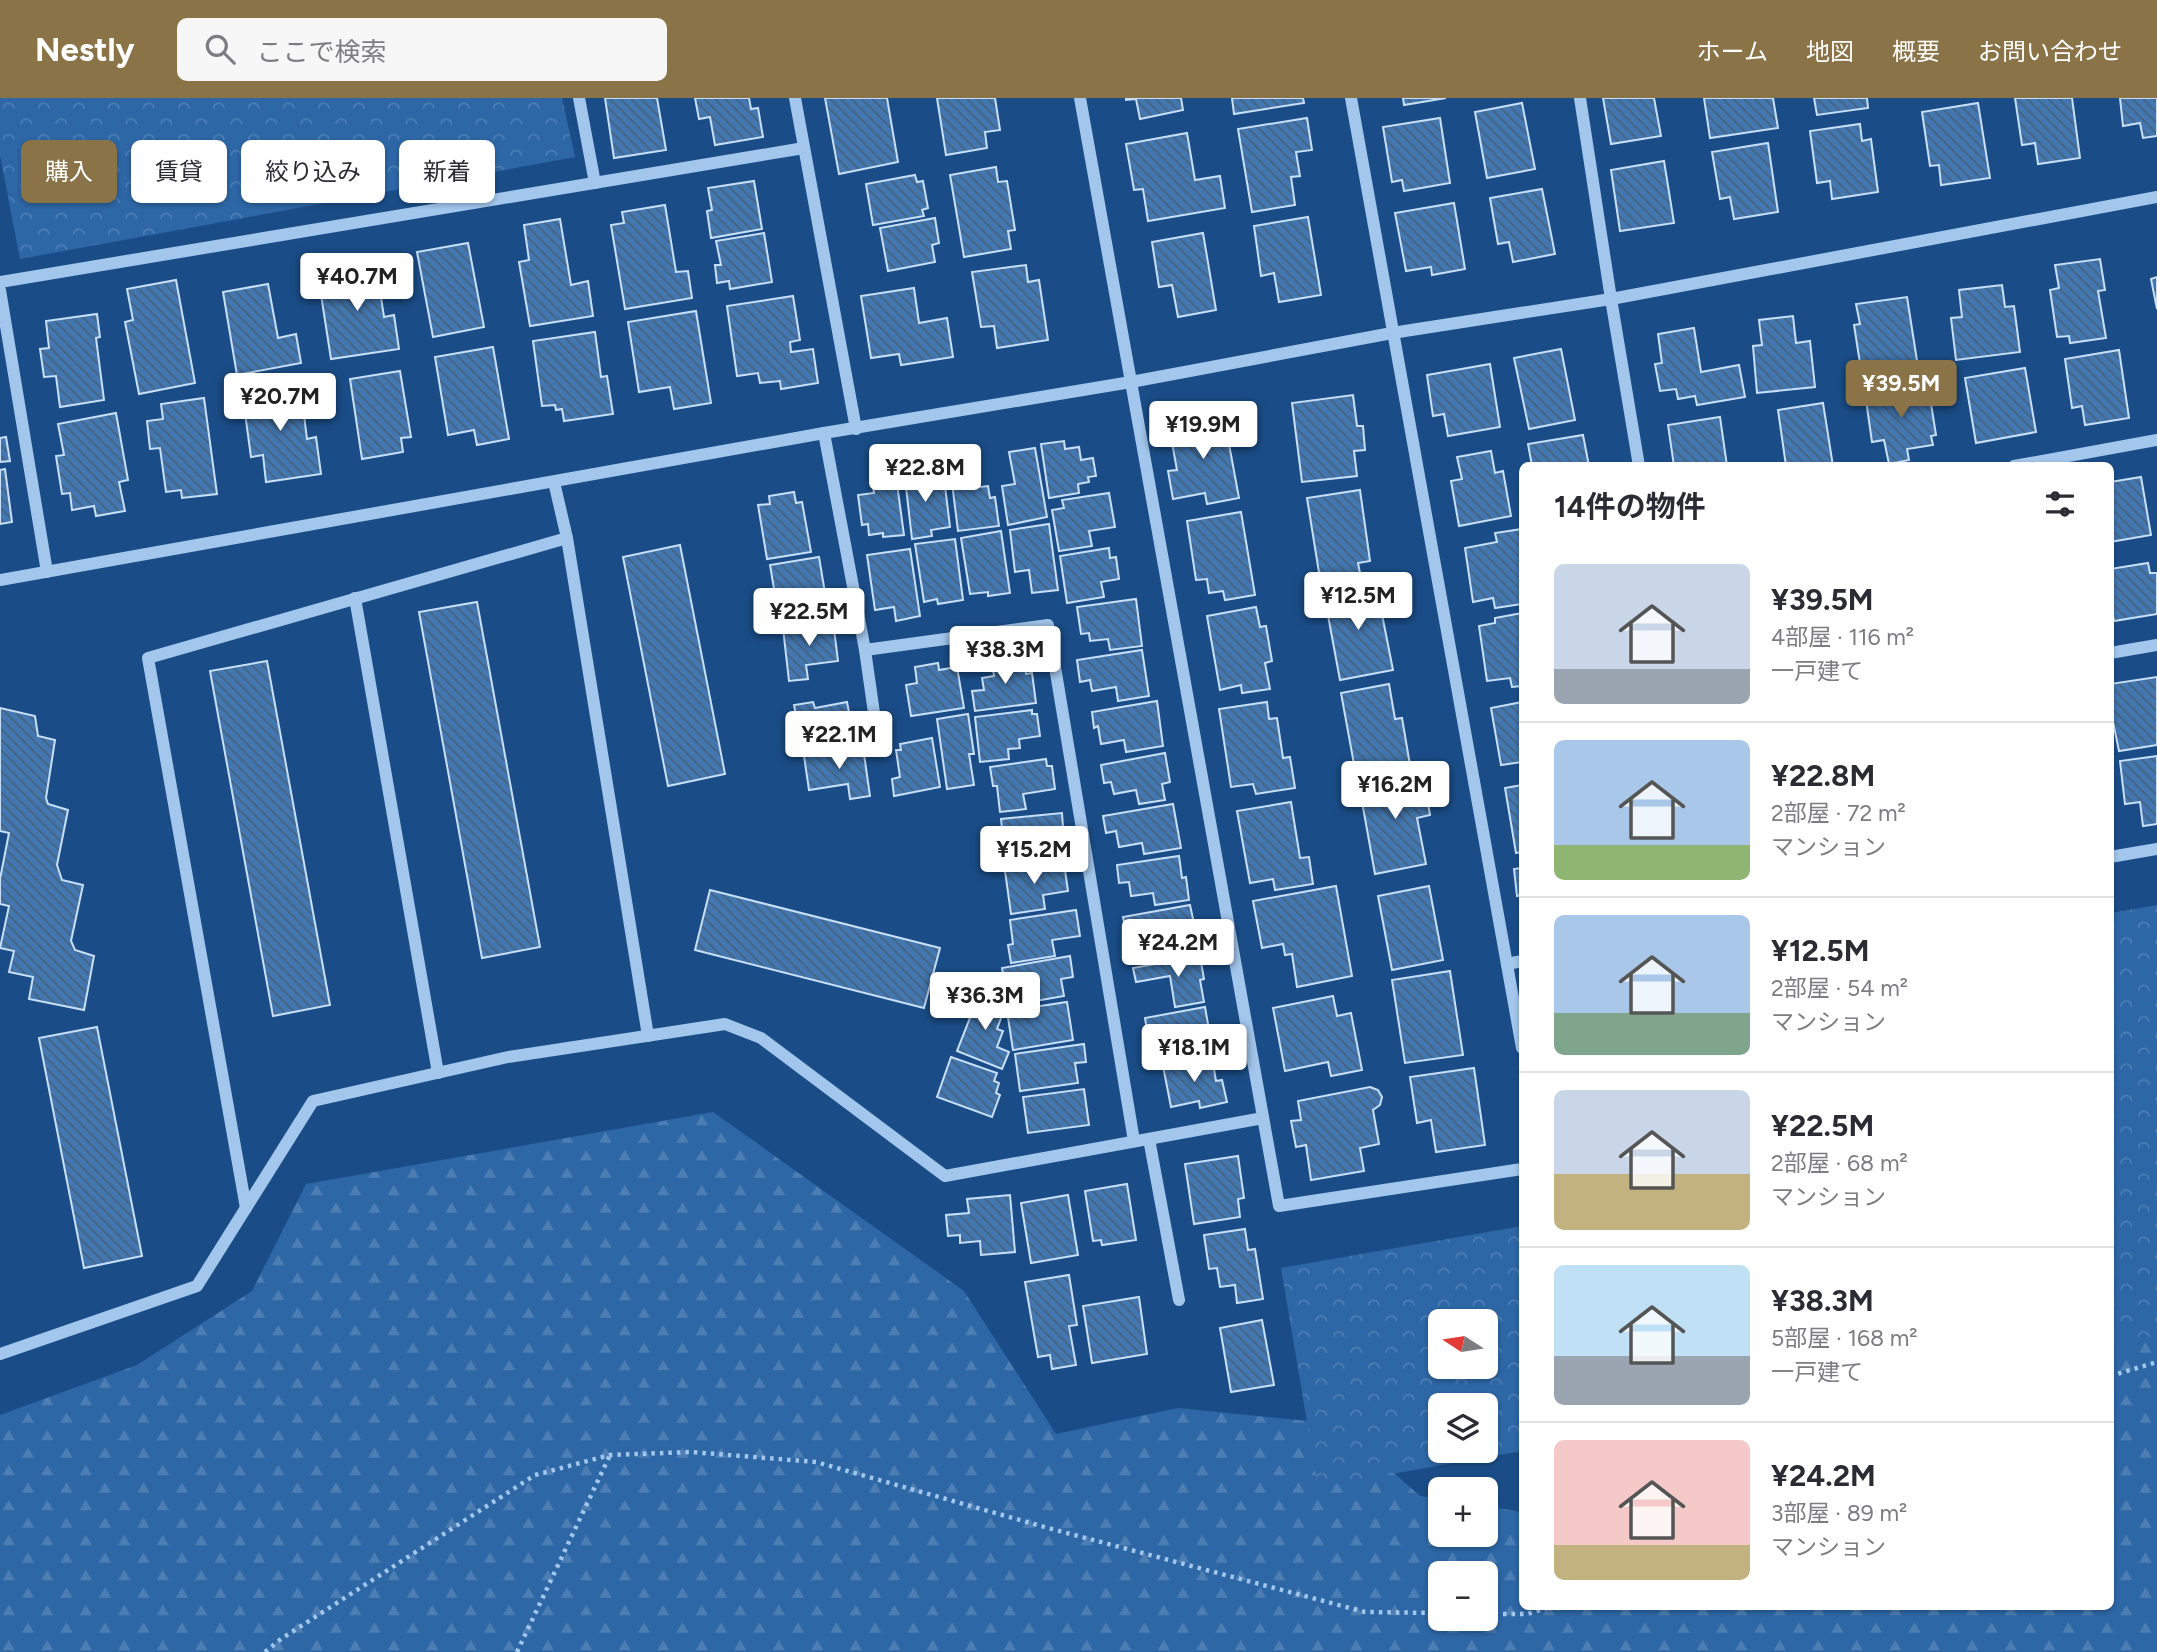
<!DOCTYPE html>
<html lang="ja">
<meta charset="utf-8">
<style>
:root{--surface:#fff;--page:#f7f7f7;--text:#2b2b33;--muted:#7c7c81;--line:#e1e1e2;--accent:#8a7346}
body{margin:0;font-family:Figtree,"Noto Sans JP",sans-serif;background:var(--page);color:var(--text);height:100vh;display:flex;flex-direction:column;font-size:26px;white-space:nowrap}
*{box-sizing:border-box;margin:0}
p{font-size:23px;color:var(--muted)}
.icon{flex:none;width:38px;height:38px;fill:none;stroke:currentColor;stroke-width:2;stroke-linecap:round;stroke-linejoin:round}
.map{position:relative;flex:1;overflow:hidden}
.panel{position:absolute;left:1519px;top:364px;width:595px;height:1148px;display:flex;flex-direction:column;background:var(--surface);border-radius:10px;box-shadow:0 2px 5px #0004}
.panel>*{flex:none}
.hud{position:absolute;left:21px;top:42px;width:665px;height:63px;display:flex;gap:14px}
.needle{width:46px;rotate:282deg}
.controls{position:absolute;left:1428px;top:1211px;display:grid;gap:14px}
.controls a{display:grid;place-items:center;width:70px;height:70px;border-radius:10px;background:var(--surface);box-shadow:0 2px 5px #0004;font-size:35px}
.price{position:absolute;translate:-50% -60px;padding:0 16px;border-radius:7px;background:#fff;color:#222;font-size:23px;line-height:46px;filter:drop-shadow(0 2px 4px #0008)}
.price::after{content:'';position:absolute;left:50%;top:42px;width:21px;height:16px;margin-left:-10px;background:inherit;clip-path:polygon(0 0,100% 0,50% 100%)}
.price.active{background:var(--accent);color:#fff}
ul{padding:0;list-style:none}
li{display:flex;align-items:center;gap:21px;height:175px;padding:0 35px}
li+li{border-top:2px solid var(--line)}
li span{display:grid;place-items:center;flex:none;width:196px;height:140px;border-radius:10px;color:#555}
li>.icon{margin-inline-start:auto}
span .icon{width:84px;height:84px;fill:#fffc;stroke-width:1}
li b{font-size:30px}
h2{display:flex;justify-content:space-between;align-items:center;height:84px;padding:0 35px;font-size:30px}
.pill{padding:0 24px;border-radius:10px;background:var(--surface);box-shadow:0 2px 5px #0004;font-size:24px;line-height:63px}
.pill.active{background:var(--accent);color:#fff}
header{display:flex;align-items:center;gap:42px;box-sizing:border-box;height:98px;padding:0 35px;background:var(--accent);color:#fff}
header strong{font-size:33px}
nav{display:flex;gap:38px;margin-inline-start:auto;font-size:24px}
.search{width:490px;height:63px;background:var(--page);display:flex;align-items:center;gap:18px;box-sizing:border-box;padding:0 24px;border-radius:10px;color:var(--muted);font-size:26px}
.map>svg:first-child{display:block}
</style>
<header>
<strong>Nestly</strong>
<div class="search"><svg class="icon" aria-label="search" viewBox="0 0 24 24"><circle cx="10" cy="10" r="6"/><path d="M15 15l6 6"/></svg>ここで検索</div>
<nav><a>ホーム</a><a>地図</a><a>概要</a><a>お問い合わせ</a></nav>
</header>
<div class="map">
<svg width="2157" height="1554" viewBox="0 0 2157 1554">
<defs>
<pattern id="forest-firs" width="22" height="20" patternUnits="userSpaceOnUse" patternTransform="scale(1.75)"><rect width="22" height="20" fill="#2d67a6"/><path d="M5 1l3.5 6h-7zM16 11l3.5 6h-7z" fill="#4c7eb3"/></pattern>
<pattern id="park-crowns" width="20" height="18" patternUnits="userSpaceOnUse" patternTransform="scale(1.75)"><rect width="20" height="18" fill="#2d67a6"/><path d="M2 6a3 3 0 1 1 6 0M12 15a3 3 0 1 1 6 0" fill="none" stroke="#4c7eb3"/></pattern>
<pattern id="building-back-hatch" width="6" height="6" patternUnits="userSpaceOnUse" patternTransform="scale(1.75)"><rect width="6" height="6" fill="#4277b1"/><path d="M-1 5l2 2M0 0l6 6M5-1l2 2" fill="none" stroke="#47627e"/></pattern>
</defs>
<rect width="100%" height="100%" fill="#1a4d88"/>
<path fill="url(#forest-firs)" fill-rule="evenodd" d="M713 1014 964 1193 1056 1336 1178 1310 1338 1326 1420 1398 1440 1401V1437H1486V1408L1522 1414V1508H2110L2111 1065 2157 1058V1554H0V1317L137 1267 252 1193 306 1086ZM1440 1475H1486V1521H1440Z"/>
<g fill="url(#park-crowns)" fill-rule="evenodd">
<polygon points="0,0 562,0 575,59 20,161 0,57"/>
<polygon points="2157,807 2157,1242 2111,1250 2111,815"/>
<path d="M1522 1128V1353L1318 1389 1281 1170ZM1440 1223H1486V1269H1440ZM1486 1307V1353H1440V1307Z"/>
</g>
<g fill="url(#building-back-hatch)" stroke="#c7dff9" stroke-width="2">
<polygon points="605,0 657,0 666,52 614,60"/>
<polygon points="695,0 749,0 751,11 758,10 763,39 715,47 710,19 699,21"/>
<polygon points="825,0 887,0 898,64 839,76"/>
<polygon points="937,0 995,0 1000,32 985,34 987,50 946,57"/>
<polygon points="1126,0 1181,0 1183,12 1140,21 1136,1 1126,2"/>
<polygon points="1232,0 1303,0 1304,5 1234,16"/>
<polygon points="1403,0 1446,0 1404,7"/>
<polygon points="1603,0 1654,0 1661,38 1611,46"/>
<polygon points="1704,0 1773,0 1778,30 1710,40"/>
<polygon points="1814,0 1867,0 1868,10 1817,17"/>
<polygon points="2015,0 2072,0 2080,60 2038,66 2035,45 2022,47"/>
<polygon points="2120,0 2157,0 2157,38 2143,40 2140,25 2123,28"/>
<polygon points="1522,5 1535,71 1487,80 1475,14"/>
<polygon points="1978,5 1990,80 1941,87 1939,67 1930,68 1922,14"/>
<polygon points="1307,20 1312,52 1296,54 1300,78 1291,79 1295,107 1252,114 1238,31"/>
<polygon points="1440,20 1450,85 1404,93 1402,82 1392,84 1383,29"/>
<polygon points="1860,26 1862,43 1871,41 1878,94 1832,101 1830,83 1817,85 1810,33"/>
<polygon points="1187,35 1195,82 1220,78 1225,110 1148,123 1143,91 1134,92 1126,46"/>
<polygon points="1768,45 1778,114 1734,121 1730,99 1720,101 1712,54"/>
<polygon points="1664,63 1674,125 1620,133 1611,72"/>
<polygon points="996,69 998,84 1007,83 1015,132 1008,133 1011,151 964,159 950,77"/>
<polygon points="915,77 917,84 923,83 928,110 922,112 924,118 873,127 866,86"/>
<polygon points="754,83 762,131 711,140 707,113 712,112 708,90"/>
<polygon points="1542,91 1555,156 1513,164 1509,144 1498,146 1490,100"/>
<polygon points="1454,105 1465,171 1432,177 1431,169 1406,173 1395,115"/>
<polygon points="665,107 676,174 688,173 692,200 625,211 611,127 624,125 622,114"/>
<polygon points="1308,119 1321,197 1279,204 1274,175 1261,178 1254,128"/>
<polygon points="935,120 939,145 932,147 935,164 888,173 880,130"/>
<polygon points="560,121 571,187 588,183 593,218 530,228 519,164 529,162 524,127"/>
<polygon points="764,135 772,184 730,191 729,183 717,185 715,167 721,167 716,143"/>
<polygon points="1203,135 1216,212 1178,219 1172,187 1159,189 1152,144"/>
<polygon points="468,145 484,229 433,239 417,154"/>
<polygon points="375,160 384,219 394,217 399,251 331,261 320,190 331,188 330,178 347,176 345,164"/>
<polygon points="2100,161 2105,192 2098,193 2106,240 2070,245 2069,238 2057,239 2050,192 2059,190 2055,167"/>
<polygon points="1026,167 1028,184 1039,182 1048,242 997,250 994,228 981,229 972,174"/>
<polygon points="2157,179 2157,211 2151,181"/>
<polygon points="176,182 195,285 139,296 125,224 133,222 127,191"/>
<polygon points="268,186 278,240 296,236 301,265 237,277 223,194"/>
<polygon points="2002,187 2005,209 2014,208 2020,254 1956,262 1951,220 1962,219 1959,192"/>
<polygon points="914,190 919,225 947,220 953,259 901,267 899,256 871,260 861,198"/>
<polygon points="793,198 800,242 790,244 791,254 813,251 818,285 781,291 780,283 760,285 758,275 737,278 727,208"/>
<polygon points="1907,199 1918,269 1862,278 1854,227 1860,226 1856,206"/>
<polygon points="696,213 711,305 674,311 670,289 639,294 628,224"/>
<polygon points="97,216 100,239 96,240 104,302 60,309 56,278 44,279 40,251 49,250 46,223"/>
<polygon points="1793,218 1796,245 1810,243 1815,289 1757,295 1753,248 1762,247 1759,222"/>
<polygon points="1694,230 1701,274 1739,267 1745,299 1697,307 1695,298 1678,301 1676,291 1660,293 1655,266 1662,265 1658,236"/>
<polygon points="595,234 601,279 607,278 613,316 564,323 562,311 556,312 555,307 542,308 533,243"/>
<polygon points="493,249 509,341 477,347 474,332 448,337 435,259"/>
<polygon points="1561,251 1575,322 1529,331 1514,260"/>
<polygon points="2119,252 2129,320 2085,327 2082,308 2072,310 2065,261"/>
<polygon points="1490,266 1500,329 1448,338 1444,316 1433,318 1427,277"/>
<polygon points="2025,270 2036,334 1976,345 1965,280"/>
<polygon points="400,273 411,339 401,340 403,354 362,361 350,281"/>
<polygon points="1922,285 1923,294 1929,293 1936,337 1931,338 1933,347 1907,351 1909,362 1889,366 1884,342 1872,344 1865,295"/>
<polygon points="292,286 295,303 302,301 307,341 316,339 321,376 266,384 263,357 251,359 242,293"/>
<polygon points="1353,297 1357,328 1363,328 1365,352 1354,353 1357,378 1302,384 1292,305"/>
<polygon points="204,300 217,396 182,400 181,392 166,394 160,350 150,351 147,323 163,321 161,306"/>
<polygon points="1823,305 1833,368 1786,368 1778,312"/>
<polygon points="116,315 128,382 119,384 125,413 96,418 94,408 72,412 70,395 62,396 56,358 64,357 58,326"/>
<polygon points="1224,319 1239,400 1207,406 1205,395 1173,401 1168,373 1177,372 1169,328"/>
<polygon points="1720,319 1727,368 1674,368 1668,327"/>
<polygon points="1583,337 1589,368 1532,368 1528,346"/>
<polygon points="6,339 10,363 0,364 0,340"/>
<polygon points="1064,343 1065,351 1079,349 1081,362 1093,360 1096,378 1088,379 1089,384 1078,386 1079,395 1049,400 1041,346"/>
<polygon points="1035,350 1047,419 1008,427 1002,388 1015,386 1009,354"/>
<polygon points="1491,353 1495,375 1503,373 1511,418 1459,428 1451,383 1462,381 1457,359"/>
<polygon points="977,366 980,389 988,388 990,400 995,399 999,428 958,433 950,369"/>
<polygon points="915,370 915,374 931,372 933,389 945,388 950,429 931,432 932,438 912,441 904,372"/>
<polygon points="5,371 12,424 0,426 0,372"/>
<polygon points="895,371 904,437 883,439 883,435 869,437 868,426 862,427 858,397 874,395 871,374"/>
<polygon points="2141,379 2151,437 2110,444 2110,384"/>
<polygon points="1360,392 1370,463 1358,465 1360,475 1344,478 1344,484 1321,487 1307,400"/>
<polygon points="794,394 796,405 802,404 811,454 767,461 758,407 770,406 769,398"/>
<polygon points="1109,395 1115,429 1089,433 1092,448 1059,453 1052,412 1064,410 1062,402"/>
<polygon points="1241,414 1255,497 1225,502 1223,493 1209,495 1207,481 1196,482 1187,423"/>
<polygon points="1049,426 1058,492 1032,495 1029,472 1015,474 1010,432"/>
<polygon points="1522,431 1522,506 1495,510 1493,500 1473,504 1465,450 1497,444 1495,435"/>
<polygon points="1001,433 1010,495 988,498 988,494 970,496 961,440"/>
<polygon points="955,441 963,502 938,506 937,501 924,504 915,446"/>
<polygon points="680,447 725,676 668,688 623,459"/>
<polygon points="1109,450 1110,460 1116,459 1119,481 1101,484 1104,499 1067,505 1060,458"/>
<polygon points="910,451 920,518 896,523 894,509 875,512 867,457"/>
<polygon points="819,459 826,501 795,506 798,519 779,521 770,467"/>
<polygon points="2148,465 2150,475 2157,475 2157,516 2114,523 2110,502 2110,471"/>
<polygon points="1376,486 1393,572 1340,582 1324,496"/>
<polygon points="1136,501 1142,548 1110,552 1108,541 1090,543 1089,535 1081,536 1077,509"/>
<polygon points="477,504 540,849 482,860 419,514"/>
<polygon points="1256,509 1260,529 1266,528 1272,563 1265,565 1270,591 1242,595 1241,587 1220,592 1207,518"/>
<polygon points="1522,515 1522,588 1512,589 1510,580 1487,583 1479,528 1495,525 1495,520"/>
<polygon points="833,523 838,563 806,567 808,581 789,583 783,530"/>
<polygon points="1142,552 1149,598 1118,603 1116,589 1092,593 1090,582 1080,584 1077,562"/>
<polygon points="1012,556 1014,570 1025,569 1026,576 1032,575 1036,605 975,613 972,593 984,592 982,580 994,578 991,559"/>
<polygon points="267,563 330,907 273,918 210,573"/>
<polygon points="938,565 939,572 957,569 964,610 911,618 906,587 917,585 915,569"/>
<polygon points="2157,579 2157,647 2119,653 2110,609 2110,586"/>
<polygon points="1389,586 1395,621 1402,620 1410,667 1356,677 1341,595"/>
<polygon points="1157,603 1163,648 1126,654 1124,642 1101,646 1098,628 1094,630 1092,614"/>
<polygon points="813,604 815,610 847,604 855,645 803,655 794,607"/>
<polygon points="1267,604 1269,621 1277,620 1283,660 1290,659 1295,690 1256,696 1253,686 1231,689 1219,611"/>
<polygon points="1522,604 1522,664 1501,667 1491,610"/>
<polygon points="0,610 35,618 38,638 55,642 46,700 48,706 68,712 57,767 62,782 83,787 71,843 75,852 94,858 84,912 29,901 33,879 9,874 14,853 0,850 9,808 0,806 0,781 9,735 0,733"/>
<polygon points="1032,612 1032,616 1037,616 1040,638 1019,641 1020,650 1008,651 1009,661 980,664 975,619"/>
<polygon points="968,616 974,656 969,656 974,687 947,691 937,621"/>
<polygon points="932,640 940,689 894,698 892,681 900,679 896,652 901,652 900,646"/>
<polygon points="863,649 870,698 850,701 848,686 809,692 804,658"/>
<polygon points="1165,655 1170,684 1162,686 1165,702 1139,706 1136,692 1114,696 1111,684 1104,685 1101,667"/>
<polygon points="2157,658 2157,726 2143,728 2140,704 2125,706 2120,663"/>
<polygon points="1046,661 1047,668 1052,668 1055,691 1023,696 1026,711 1000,714 997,688 993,688 990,669"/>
<polygon points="1423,675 1430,717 1417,720 1426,766 1375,776 1359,687"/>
<polygon points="1522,687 1522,754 1516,755 1505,690"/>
<polygon points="1291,704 1300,760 1309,759 1313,786 1275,792 1273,781 1250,785 1237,713"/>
<polygon points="1173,706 1181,750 1144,756 1142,745 1119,749 1116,733 1106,735 1103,718"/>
<polygon points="1062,715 1064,744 1036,746 1037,763 1009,766 1007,751 1004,752 1001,721"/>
<polygon points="1179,758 1182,780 1186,779 1189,802 1155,807 1153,795 1131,798 1129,784 1119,785 1117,767"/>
<polygon points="1064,765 1068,793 1043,797 1045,811 1011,816 1005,773"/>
<polygon points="1522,770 1522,797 1517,798 1514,771"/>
<polygon points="1336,788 1352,878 1297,889 1292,856 1285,857 1283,846 1262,850 1253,803"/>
<polygon points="1429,788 1443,862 1392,872 1378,798"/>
<polygon points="710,792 940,850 924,910 695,852"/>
<polygon points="1190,807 1195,830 1190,831 1194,853 1165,858 1160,828 1126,834 1123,819"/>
<polygon points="1076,812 1080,838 1052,842 1055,858 1011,865 1008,847 1013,846 1010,822"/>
<polygon points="1070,858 1073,879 1061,881 1064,898 1008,908 1002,870"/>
<polygon points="1200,858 1204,881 1200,882 1204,904 1175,909 1170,878 1136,884 1133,870"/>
<polygon points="1450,873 1463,957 1405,965 1392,882"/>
<polygon points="982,889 1000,896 994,912 1003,915 997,931 1003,933 997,949 1009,954 1002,971 957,953"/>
<polygon points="1333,898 1337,918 1351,915 1362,972 1331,978 1328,964 1285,973 1273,910"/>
<polygon points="1067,904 1073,942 1013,952 1007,913"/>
<polygon points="1205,909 1209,932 1213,931 1217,953 1181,959 1177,933 1148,939 1145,920"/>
<polygon points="97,929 142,1158 84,1170 39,940"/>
<polygon points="1084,946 1086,964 1075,965 1078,985 1020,993 1015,956"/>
<polygon points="951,959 997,975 994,983 999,985 996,995 1000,997 992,1019 937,999"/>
<polygon points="1212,959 1216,983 1222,982 1227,1004 1200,1010 1199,1003 1171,1009 1163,968"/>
<polygon points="1474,970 1485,1047 1436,1054 1431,1022 1417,1025 1410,979"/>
<polygon points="1370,989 1378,992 1382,999 1380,1007 1373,1012 1379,1046 1360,1050 1364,1073 1311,1082 1306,1047 1296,1049 1291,1023 1301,1022 1298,1003"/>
<polygon points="1084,991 1089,1027 1028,1035 1023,999"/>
<polygon points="1238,1058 1244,1100 1238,1101 1240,1119 1194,1126 1185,1066"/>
<polygon points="1127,1086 1136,1142 1102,1147 1101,1142 1093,1143 1085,1093"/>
<polygon points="1010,1097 1015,1154 981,1157 980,1143 960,1145 960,1137 948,1138 946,1117 969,1115 967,1101"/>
<polygon points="1068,1097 1078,1157 1031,1165 1021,1105"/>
<polygon points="1245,1131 1248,1152 1255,1151 1263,1201 1237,1205 1235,1187 1220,1189 1217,1170 1209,1171 1204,1137"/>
<polygon points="1069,1177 1077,1227 1069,1228 1076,1267 1052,1271 1050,1257 1038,1259 1025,1184"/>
<polygon points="1139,1199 1147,1256 1092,1265 1083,1208"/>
<polygon points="1262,1222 1274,1287 1231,1294 1220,1230"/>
</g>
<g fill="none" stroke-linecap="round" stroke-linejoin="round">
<g stroke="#a2c6ec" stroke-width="4.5" stroke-dasharray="3.5 5" stroke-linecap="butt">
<polyline points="2110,1278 2157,1264"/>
<polyline points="1486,1516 1527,1516 1553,1508"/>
<polyline points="265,1554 281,1541 535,1377 610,1357 691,1354 816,1364 1048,1430 1365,1514 1440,1515"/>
<polyline points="517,1554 610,1357"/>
</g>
<g stroke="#a2c6ec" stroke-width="12">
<polyline points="579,0 595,85"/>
<polyline points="795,0 856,331"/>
<polyline points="1080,0 1279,1108 1522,1071"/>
<polyline points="1351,0 1522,950"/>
<polyline points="1580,0 1611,201 1639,368"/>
<polyline points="0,184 804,50"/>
<polyline points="0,192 47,474"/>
<polyline points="824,335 865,552 1048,527 1134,1043"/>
<polyline points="2014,368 2157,342"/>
<polyline points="567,440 648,938"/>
<polyline points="0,482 824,335 1131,284 1392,235 1611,201 2157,99"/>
<polyline points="355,500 438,975"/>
<polyline points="865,552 876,629"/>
<polyline points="2110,555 2157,547"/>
<polyline points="2110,759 2157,751"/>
<polyline points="1507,866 1522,863"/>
<polyline points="1149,1041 1179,1202"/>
<polyline points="246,1110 148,560 567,440 554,384"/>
<polyline points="0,1256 197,1188 313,1003 508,959 725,926 761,940 945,1078 1263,1020"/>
</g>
</g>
</svg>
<div class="controls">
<a><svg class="needle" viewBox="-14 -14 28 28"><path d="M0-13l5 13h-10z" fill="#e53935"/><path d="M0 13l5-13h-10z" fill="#7c7c81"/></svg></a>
<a><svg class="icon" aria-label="layers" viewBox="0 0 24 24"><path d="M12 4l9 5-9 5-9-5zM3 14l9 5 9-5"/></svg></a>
<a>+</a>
<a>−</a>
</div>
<b class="price" style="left:357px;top:215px">¥40.7M</b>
<b class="price active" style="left:1901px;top:322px">¥39.5M</b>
<b class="price" style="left:280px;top:335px">¥20.7M</b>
<b class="price" style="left:1203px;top:363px">¥19.9M</b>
<b class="price" style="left:925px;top:406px">¥22.8M</b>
<b class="price" style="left:1358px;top:534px">¥12.5M</b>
<b class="price" style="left:809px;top:550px">¥22.5M</b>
<b class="price" style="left:1005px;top:588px">¥38.3M</b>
<b class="price" style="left:839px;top:673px">¥22.1M</b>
<b class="price" style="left:1395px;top:723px">¥16.2M</b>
<b class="price" style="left:1034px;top:788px">¥15.2M</b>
<b class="price" style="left:1178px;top:881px">¥24.2M</b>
<b class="price" style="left:985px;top:934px">¥36.3M</b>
<b class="price" style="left:1194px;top:986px">¥18.1M</b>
<div class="hud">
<a class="pill active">購入</a>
<a class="pill">賃貸</a>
<a class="pill">絞り込み</a>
<a class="pill">新着</a>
</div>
<section class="panel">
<h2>14件の物件<svg class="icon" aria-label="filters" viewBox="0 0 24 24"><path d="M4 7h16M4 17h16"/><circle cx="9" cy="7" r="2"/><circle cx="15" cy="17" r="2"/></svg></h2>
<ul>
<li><span style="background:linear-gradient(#c9d6e8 75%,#9aa5b1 0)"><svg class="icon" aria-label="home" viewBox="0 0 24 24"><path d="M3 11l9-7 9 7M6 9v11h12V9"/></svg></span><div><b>¥39.5M</b><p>4部屋 · 116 m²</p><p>一戸建て</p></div></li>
<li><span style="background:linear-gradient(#a9c7e8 75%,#8fb573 0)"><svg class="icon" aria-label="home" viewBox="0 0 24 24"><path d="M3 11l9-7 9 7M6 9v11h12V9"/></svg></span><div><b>¥22.8M</b><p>2部屋 · 72 m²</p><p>マンション</p></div></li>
<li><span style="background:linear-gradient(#a9c7e8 70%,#7fa58c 0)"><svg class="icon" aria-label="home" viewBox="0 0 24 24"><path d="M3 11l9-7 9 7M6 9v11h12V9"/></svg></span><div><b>¥12.5M</b><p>2部屋 · 54 m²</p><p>マンション</p></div></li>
<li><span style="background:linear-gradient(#c9d6e8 60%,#c2b280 0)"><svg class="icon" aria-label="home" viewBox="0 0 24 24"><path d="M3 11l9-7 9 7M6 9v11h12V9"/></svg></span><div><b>¥22.5M</b><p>2部屋 · 68 m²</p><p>マンション</p></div></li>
<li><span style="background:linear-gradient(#bfe0f5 65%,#9aa5b1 0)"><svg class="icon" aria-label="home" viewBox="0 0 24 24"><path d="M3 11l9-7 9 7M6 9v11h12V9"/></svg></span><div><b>¥38.3M</b><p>5部屋 · 168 m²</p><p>一戸建て</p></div></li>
<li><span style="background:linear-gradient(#f6c9c9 75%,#c2b280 0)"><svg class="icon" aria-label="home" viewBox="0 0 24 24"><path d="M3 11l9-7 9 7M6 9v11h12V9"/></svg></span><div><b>¥24.2M</b><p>3部屋 · 89 m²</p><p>マンション</p></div></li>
</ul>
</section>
</div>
